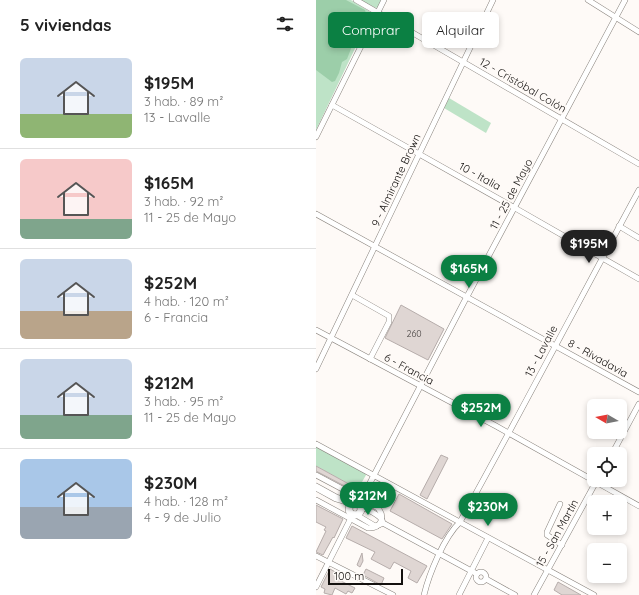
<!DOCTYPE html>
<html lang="es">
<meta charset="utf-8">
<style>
:root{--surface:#fff;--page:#f6f6f6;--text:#222;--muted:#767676;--line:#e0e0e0;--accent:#0b8043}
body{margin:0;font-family:Quicksand,sans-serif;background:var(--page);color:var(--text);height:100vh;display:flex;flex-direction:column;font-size:15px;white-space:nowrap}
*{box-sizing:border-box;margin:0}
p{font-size:13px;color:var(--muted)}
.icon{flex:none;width:22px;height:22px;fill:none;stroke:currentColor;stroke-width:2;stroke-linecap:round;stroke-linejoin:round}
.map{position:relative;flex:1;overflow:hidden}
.details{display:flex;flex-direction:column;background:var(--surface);width:316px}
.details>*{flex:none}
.guide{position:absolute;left:12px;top:12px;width:251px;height:36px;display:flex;gap:8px}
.needle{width:26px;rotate:279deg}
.controls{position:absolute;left:271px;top:399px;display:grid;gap:8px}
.controls a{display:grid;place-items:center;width:40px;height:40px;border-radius:6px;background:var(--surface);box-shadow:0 2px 6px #0003;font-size:20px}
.scale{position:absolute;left:12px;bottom:10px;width:75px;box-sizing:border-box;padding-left:4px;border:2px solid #14110f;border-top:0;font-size:11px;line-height:14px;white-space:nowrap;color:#14110f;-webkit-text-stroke:3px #fefaf7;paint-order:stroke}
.price{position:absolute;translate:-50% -34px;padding:0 9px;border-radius:14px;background:var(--accent);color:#fff;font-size:13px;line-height:26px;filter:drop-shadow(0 1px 2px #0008)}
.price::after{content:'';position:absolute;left:50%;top:24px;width:12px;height:9px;margin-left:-6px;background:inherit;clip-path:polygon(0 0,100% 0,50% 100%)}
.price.on{background:#222;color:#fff}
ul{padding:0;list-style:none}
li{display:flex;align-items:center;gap:12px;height:100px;padding:0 20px}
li+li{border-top:1px solid var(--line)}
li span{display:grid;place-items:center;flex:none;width:112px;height:80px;border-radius:6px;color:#555}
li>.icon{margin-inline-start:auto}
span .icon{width:48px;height:48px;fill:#fffc;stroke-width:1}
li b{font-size:17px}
h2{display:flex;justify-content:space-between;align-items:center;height:48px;padding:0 20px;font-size:17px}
.tag{padding:0 14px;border-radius:6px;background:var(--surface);box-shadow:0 2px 6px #0003;font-size:14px;line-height:36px}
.tag.on{background:var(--accent);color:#fff}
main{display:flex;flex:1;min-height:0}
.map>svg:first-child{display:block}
</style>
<main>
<section class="details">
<h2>5 viviendas<svg class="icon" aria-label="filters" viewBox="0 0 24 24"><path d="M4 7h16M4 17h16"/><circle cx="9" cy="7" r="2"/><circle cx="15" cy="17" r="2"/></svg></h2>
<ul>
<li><span style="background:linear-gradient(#c9d6e8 70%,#8fb573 0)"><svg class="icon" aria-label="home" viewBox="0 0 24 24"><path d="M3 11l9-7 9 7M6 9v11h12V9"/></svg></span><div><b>$195M</b><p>3 hab. · 89 m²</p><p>13 - Lavalle</p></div></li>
<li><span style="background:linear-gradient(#f6c9c9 75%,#7fa58c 0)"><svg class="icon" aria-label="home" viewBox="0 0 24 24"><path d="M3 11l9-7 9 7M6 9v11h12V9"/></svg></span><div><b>$165M</b><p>3 hab. · 92 m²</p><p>11 - 25 de Mayo</p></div></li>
<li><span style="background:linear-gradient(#c9d6e8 65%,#b9a48a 0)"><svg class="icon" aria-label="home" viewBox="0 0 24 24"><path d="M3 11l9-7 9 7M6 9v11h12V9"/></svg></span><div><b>$252M</b><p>4 hab. · 120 m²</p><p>6 - Francia</p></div></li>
<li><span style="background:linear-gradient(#c9d6e8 70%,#7fa58c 0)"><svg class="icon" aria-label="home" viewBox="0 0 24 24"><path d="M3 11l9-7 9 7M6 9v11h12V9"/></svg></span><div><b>$212M</b><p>3 hab. · 95 m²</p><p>11 - 25 de Mayo</p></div></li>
<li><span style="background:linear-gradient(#a9c7e8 60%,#9aa5b1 0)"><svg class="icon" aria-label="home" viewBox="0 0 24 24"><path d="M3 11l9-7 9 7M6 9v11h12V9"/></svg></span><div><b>$230M</b><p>4 hab. · 128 m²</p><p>4 - 9 de Julio</p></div></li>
</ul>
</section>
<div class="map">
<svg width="323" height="595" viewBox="0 0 323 595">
<rect width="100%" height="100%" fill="#fefaf7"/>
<g fill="#bee3c7">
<polygon points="0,0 35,0 56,13 0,130"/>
<polygon points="43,0 65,0 62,7 60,8"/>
<polygon points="133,98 175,123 170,133 128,108"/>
<polygon points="0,446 49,473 50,475 42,489 0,466"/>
</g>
<polygon fill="#9ccea9" points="0,0 30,0 49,10 51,17 45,31 38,41 31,59 26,62 23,73 19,81 16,82 0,70"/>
<g fill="#dfd6d3" stroke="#b6adab">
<polygon points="85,305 128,329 112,360 69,338"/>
<polygon points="125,455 132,458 111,499 104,495"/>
<polygon points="0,466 42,489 40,492 0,471"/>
<polygon points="83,494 136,524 126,539 74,511"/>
<polygon points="0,505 27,519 18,538 17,537 7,555 0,552 10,531 8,530 10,527 0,522"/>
<polygon points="36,526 111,566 101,583 92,578 95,571 78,562 74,569 55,559 59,552 30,538"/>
<polygon points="46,553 47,561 44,567 41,565"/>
<polygon points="14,569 23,574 22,576 24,578 23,580 39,588 36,593 32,591 30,594 19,588 16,595 8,593 9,589 5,587"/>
<polygon points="50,569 68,578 65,585 47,575"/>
<polygon points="242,582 265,595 246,595 238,590"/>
</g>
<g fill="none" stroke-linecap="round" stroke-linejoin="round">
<g stroke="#89837d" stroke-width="6">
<g id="minor">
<polyline points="40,0 323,164"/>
<polyline points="272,0 323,32"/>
<polyline points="16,105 199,208 323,279"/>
<polyline points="0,137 68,0"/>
<polyline points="0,214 323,392"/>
<polyline points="303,226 323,238"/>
<polyline points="36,295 73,316 73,322 54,359"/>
<polyline points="0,330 180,426 323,506"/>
<polyline points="0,369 177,0"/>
<polyline points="0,444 278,595"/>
<polyline points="296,454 323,404"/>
<path d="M0 475 62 508C70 518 64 529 52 528L0 500"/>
<polyline points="43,504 147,304 309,0"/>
<polyline points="244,504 231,532 231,535 246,545"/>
<path d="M39 514 59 526C81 522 48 508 44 506"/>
<polyline points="65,522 161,574"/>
<polyline points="0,556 77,595"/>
<circle cx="165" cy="577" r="5"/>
<polyline points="170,579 199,595"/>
<polyline points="0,587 37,514"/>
<path d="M108 595C113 574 128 537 144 522 205 412 263 301 323 190"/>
<polyline points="143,595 172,538"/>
<polyline points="218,595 281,480"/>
</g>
</g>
<g stroke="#89837d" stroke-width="8">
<g id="major">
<polyline points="0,487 20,498 37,503"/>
<circle cx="39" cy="509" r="6"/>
</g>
</g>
<use href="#minor" stroke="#fff" stroke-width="5"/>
<use href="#major" stroke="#fff" stroke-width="7"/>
</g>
<g text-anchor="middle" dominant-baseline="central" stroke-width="4" stroke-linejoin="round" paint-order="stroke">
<g font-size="9" fill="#474240">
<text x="98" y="333">260</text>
</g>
<g font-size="11" fill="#14110f" stroke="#fefaf7">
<text transform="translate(207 85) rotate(30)">12 - Cristóbal Colón</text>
<text transform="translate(164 176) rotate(29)">10 - Italia</text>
<text transform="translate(80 180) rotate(-65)">9 - Almirante Brown</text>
<text transform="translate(195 194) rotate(-62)">11 - 25 de Mayo</text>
<text transform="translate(225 351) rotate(-62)">13 - Lavalle</text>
<text transform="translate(282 358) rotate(29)">8 - Rivadavia</text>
<text transform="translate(93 369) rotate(28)">6 - Francia</text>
<text transform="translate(241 533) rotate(-61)">15 - San Martín</text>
</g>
</g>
</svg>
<div class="controls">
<a><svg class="needle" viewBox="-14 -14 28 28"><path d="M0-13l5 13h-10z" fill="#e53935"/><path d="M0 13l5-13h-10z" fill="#767676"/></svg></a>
<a><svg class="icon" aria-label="locate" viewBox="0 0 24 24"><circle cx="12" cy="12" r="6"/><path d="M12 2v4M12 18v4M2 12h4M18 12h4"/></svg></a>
<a>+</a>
<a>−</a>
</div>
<div class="scale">100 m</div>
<b class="price on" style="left:273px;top:264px">$195M</b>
<b class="price" style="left:153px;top:289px">$165M</b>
<b class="price" style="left:165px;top:428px">$252M</b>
<b class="price" style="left:52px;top:516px">$212M</b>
<b class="price" style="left:172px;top:527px">$230M</b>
<div class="guide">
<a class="tag on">Comprar</a>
<a class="tag">Alquilar</a>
</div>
</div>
</main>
